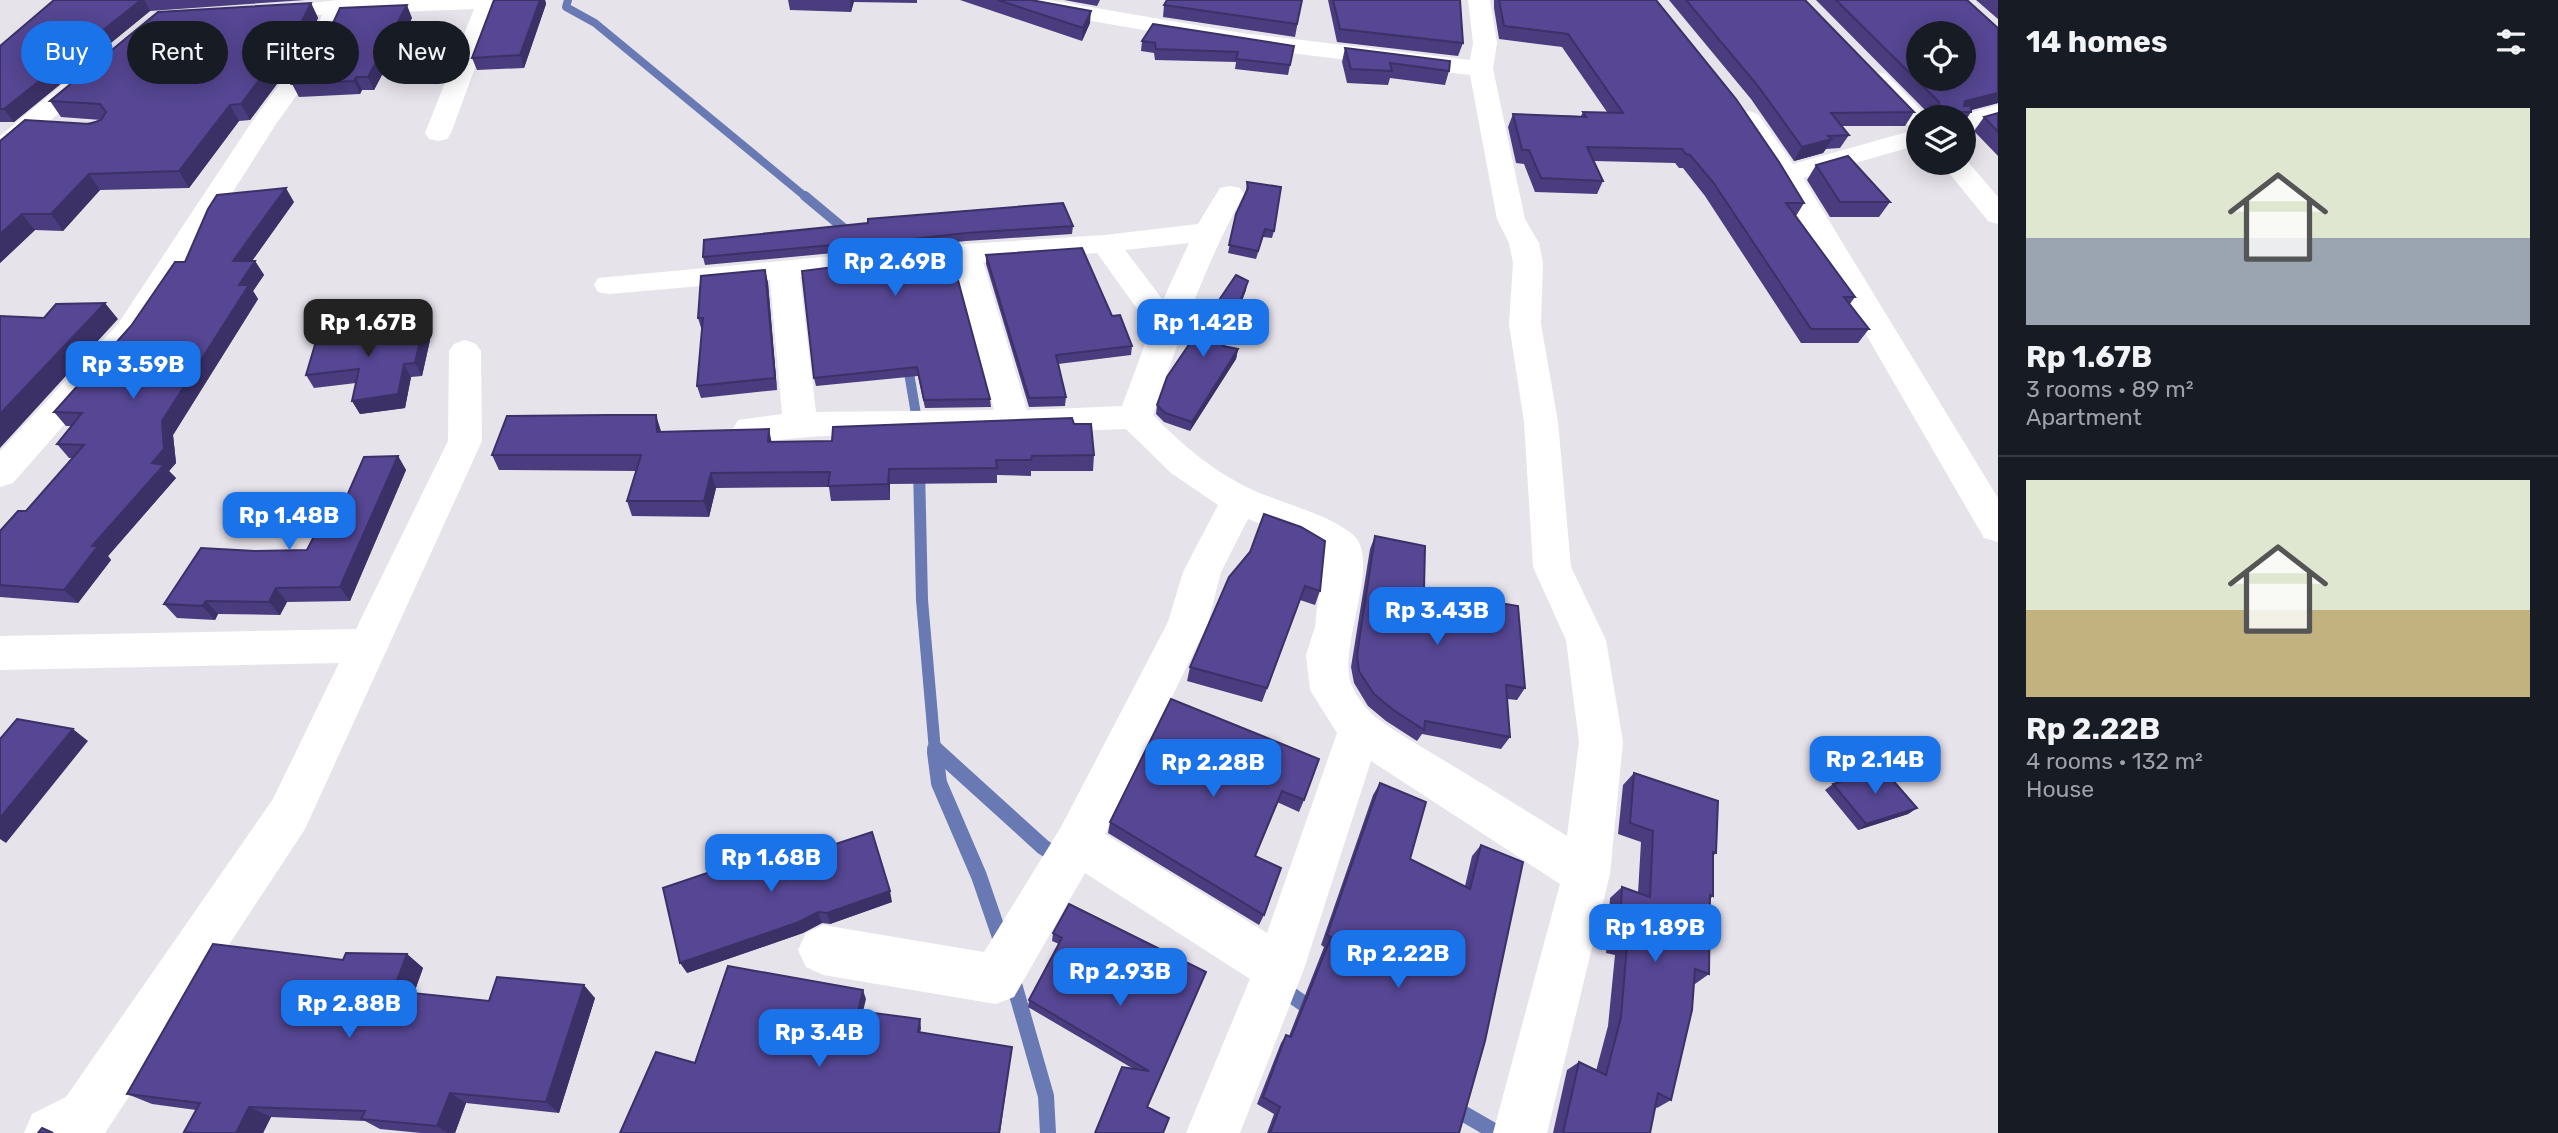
<!DOCTYPE html>
<html lang="en">
<head>
<meta charset="utf-8">
<style>
	:root { --surface:#171b24; --page:#20242c; --text:#f1f3f6; --muted:#9ea1a6; --line:#363941; --accent:#1a73e8 }
	body { margin:0; font-family:Rubik,sans-serif; background:var(--page); color:var(--text); height:100vh; display:flex; flex-direction:column; font-size:26px; white-space:nowrap }
	* { box-sizing:border-box; margin:0 }
	p { font-size:23px; color:var(--muted) }
	.icon { flex:none; width:38px; height:38px; fill:none; stroke:currentColor; stroke-width:2; stroke-linecap:round; stroke-linejoin:round }
	.map { position:relative; flex:1; overflow:hidden }
	.drawer { display:flex; flex-direction:column; background:var(--surface); width:560px }
	.drawer>* { flex:none }
	.top-card { position:absolute; left:21px; top:21px; width:665px; height:63px; display:flex; gap:14px }
	.controls { position:absolute; left:1906px; top:21px; display:grid; gap:14px }
	.controls a { display:grid; place-items:center; width:70px; height:70px; border-radius:50%; background:var(--surface); box-shadow:0 4px 18px #0003; font-size:35px }
	.price { position:absolute; translate:-50% -60px; padding:0 16px; border-radius:14px; background:var(--accent); color:#fff; font-size:23px; line-height:46px; filter:drop-shadow(0 2px 4px #0008) }
	.price::after { content:''; position:absolute; left:50%; top:42px; width:21px; height:16px; margin-left:-10px; background:inherit; clip-path:polygon(0 0,100% 0,50% 100%) }
	.price.selected { background:#222; color:#fff }
	ul { padding:0; list-style:none }
	li { display:grid; align-content:center; gap:14px; height:371px; padding:0 28px }
	li+li { border-top:2px solid var(--line) }
	li span { display:grid; place-items:center; height:217px; border-radius:0px; color:#555 }
	li>.icon { margin-inline-start:auto }
	span .icon { width:126px; height:126px; fill:#fffc; stroke-width:1 }
	li b { font-size:30px }
	h2 { display:flex; justify-content:space-between; align-items:center; height:84px; padding:0 28px; font-size:30px }
	.tag { padding:0 24px; border-radius:32px; background:var(--surface); box-shadow:0 4px 18px #0003; font-size:24px; line-height:63px }
	.tag.selected { background:var(--accent); color:#fff }
	main { display:flex; flex:1; min-height:0 }
	.map>svg:first-child { display:block }
</style>
</head>
<body>
<main>
<div class="map">
<svg width="1998" height="1133" viewBox="0 0 1998 1133">
	<rect width="100%" height="100%" fill="#e7e3eb"/>
	<g fill="none" stroke-linecap="round" stroke-linejoin="round">
		<path stroke="#6879b3" stroke-width="8" d="M568 0 566 7 595 23 807 198"/>
		<path stroke="#6879b3" stroke-width="10" d="M805 196 853 236
			M907 361 918 426"/>
		<path stroke="#6879b3" stroke-width="12" d="M919 468 922 600 935 751"/>
		<path stroke="#6879b3" stroke-width="16" d="M935 749 1043 847 1059 857
			M935 752 939 783 979 876 1002 943
			M1012 977 1046 1096 1048 1133
			M1280 987 1314 1011
			M1452 1107 1497 1133"/>
		<path fill="#fff" fill-rule="evenodd" d="M337 0H527L524 5 497 8 451 133 447 139 438 141 429 139 425 133 474 9 345 14 331 47 276 124 140 338 13 483 0 487V451L118 324 251 123 308 46 322 15 303 14 300 9 303 4Z
			M999 0H1049L1242 33 1470 60 1473 43 1468 0H1490L1497 43 1493 69 1525 219 1539 243 1543 263 1541 324 1558 422 1571 567 1606 640 1623 742 1610 874 1547 1133H1493L1560 884 1371 761 1304 969 1240 1133H1186L1250 979 1085 873 1014 997 996 1004 823 975 806 967 798 950 806 933 823 925 984 952 1061 827 1168 622 1183 572 1218 505 1171 473 1126 429C1027 433 927 435 828 436 799 436 765 445 738 438L733 429 738 420 782 414 770 280 609 294 598 292 594 285 598 278 855 254 866 257 870 263 866 269 800 277 816 412 994 410 954 264 898 268 887 265 883 259 887 253 966 244 1105 235 1198 224 1220 188 1230 186 1240 188 1244 194C1205 264 1179 339 1153 415 1182 445 1215 473 1255 491 1281 503 1338 517 1356 538 1379 565 1338 649 1351 684 1355 694 1368 712 1377 718 1396 733 1419 745 1440 758 1483 784 1525 810 1567 836L1579 742 1566 640 1533 567 1524 422 1509 324 1513 263 1509 243 1497 219 1470 75 1242 47 1010 7 1002 5ZM1189 243 1163 300 1125 250ZM1097 253 1151 328 1122 406 1027 410 983 262ZM1248 519 1292 536 1323 554 1315 627 1306 655 1310 690 1337 733 1267 933 1105 834 1208 623 1221 572Z
			M92 65 101 67 104 72 101 77 9 156 0 158V136L83 67Z
			M1877 72 1886 74 1927 116 1928 117H1918V129L1909 126 1868 84 1865 79 1868 74Z
			M1998 105V121L1964 131V117H1956Z
			M1749 111 1758 114 1793 164 1918 129V145L1803 178 1998 498V542L1984 538 1773 174 1736 119 1740 114Z
			M1964 157 1998 197V224L1988 221 1941 163H1964Z
			M465 340 476 344 481 351 482 441 305 829 105 1133H24L32 1114 66 1097 273 799 339 663 0 670V636L356 629 448 441 449 351 454 344Z"/>
	</g>
	<path fill="#4a3c7e" d="M54 0H305L150 11 14 122H0V46Z
		M494 0H545L546 4 524 68 477 70 472 58Z
		M788 0H917V3L854 2 851 12 790 10Z
		M960 0H1031L1090 23 1082 41Z
		M1064 0H1100L1097 6Z
		M1302 0 1295 37 1163 17 1164 5Z
		M1328 0H1460L1463 43 1458 56 1337 42Z
		M1494 0H1656L1804 203 1796 216 1855 297 1850 304 1869 329 1858 343H1801L1705 196 1683 168H1679L1675 163 1594 161 1603 181 1597 194 1535 192 1524 164 1516 163 1508 127 1513 114 1581 116 1583 112H1607L1562 47 1499 39 1494 8Z
		M1669 0H1805L1914 112 1905 126H1842L1849 135 1840 148 1826 149 1823 153 1794 161 1751 99Z
		M1816 0H1967L1998 28V103L1971 110V112L1964 123V117H1922L1926 111Z
		M1976 0H1998V19Z
		M311 3 318 18 306 45 250 120 239 121 189 188 100 190 63 231 35 230 0 263V141L101 120 61 117 50 101Z
		M412 18 374 90H362L360 94 299 97 292 84Z
		M1142 41 1294 46 1288 75 1235 69 1236 62 1155 60 1154 53 1141 51Z
		M1345 48 1449 71 1445 85 1390 78 1388 85 1347 83 1342 62Z
		M1998 113V156L1974 131 1984 117Z
		M1816 165 1890 202 1879 217H1830L1807 180Z
		M1247 182 1274 231 1272 238 1263 237 1256 259 1228 253 1236 214 1246 191Z
		M294 202 252 261H255L264 275 253 291 258 299 173 435 176 463 169 471 176 478 108 556 111 560 78 603 0 597V531L26 511 72 458H69L57 444 71 426H66L54 412 131 326 185 262Z
		M868 223 1073 226 1072 234 966 241 887 250 883 255 990 399 991 407 925 408 918 376 816 386 814 378 865 263 869 259 867 254 855 251 705 265 703 257Z
		M986 255 1112 316 1132 346 1131 355 1058 364 1066 397 1065 406 1029 407 986 264Z
		M765 270 768 283 777 390 701 398 697 386 702 331 698 318Z
		M1246 290 1225 346 1238 349 1236 359 1190 431 1164 422 1156 414 1157 405Z
		M423 327 430 340 422 376 411 377 405 408 360 414 352 401 356 383 314 388 306 375Z
		M1074 424 1094 455 1093 471H1031V476L997 475V483L890 484V500L831 501 829 487 716 488 709 517 632 516 627 501 636 471 499 470 492 455 661 432 772 442 832 441Z
		M398 456 406 470 350 601 287 602 280 615 218 614 215 620 177 618 164 604 255 551 307 550 343 505Z
		M1375 536 1424 590 1525 688 1517 700 1507 699 1510 737 1501 749 1422 734 1417 741 1386 721 1368 706 1354 683 1351 667 1370 549Z
		M1250 552 1320 591 1315 605 1300 600 1262 702 1187 681 1190 667Z
		M1171 699 1304 800 1299 812 1277 802 1255 856 1264 915 1259 925 1108 833 1110 822Z
		M1634 773 1716 853 1713 856V896L1710 899 1709 974 1695 984 1694 983 1671 1100 1657 1108 1655 1107 1650 1133H1553L1567 1070 1579 1062 1596 1071 1608 1026 1615 955 1606 953 1610 898 1622 887 1638 893 1641 842 1618 834 1623 785Z
		M1380 783 1410 859 1465 886 1472 856 1481 845 1463 1118 1459 1133H1267L1274 1114 1257 1104 1281 1043 1286 1035 1289 1036 1324 947 1321 945 1373 795Z
		M1833 784 1917 808 1908 814 1858 830 1825 790Z
		M791 858 892 902 830 924 822 923 803 933 687 973Z
		M1053 933 1206 972 1147 1107 1095 1133 1132 1068 1028 1007 1029 1000 1059 944 1052 941Z
		M407 954 423 968 414 993 489 1001 595 998 559 1113 466 1103 455 1133H421L380 1129 365 1121 271 1117 263 1133H187L184 1132 196 1110 152 1104 127 1094 343 960Z"/>
	<path fill="#3c3167" d="M141 0H144L150 11 14 122 4 109Z
		M540 0H545L546 4 524 68 520 55Z
		M850 0H854L851 12Z
		M311 3 318 18 306 45 250 120 241 104Z
		M407 5 412 18 374 90 368 77Z
		M1091 11 1090 23 1082 41 1083 28Z
		M356 77 362 90 360 94 354 81Z
		M1998 93V103L1964 112 1965 101Z
		M230 105 239 121 189 188 179 171Z
		M1832 139 1823 153 1794 161 1802 147Z
		M89 174 100 190 63 231 51 214Z
		M286 188 294 202 242 275 233 261Z
		M22 214 35 230 0 263V234Z
		M886 242 887 250 881 258 880 249Z
		M255 261 264 275 253 291 258 299 173 435 176 463 169 471 176 478 108 556 111 560 78 603 64 590 92 546 152 463 162 421 239 285Z
		M765 270 768 283 777 390 775 378Z
		M1248 281 1246 290 1221 355 1223 346Z
		M105 303 118 319 0 448V414Z
		M423 327 430 340 422 376 415 363Z
		M1238 349 1236 359 1190 431 1192 422Z
		M404 364 411 377 405 408 360 414 352 401Z
		M656 415 661 431 662 447 657 432Z
		M769 429 772 444 768 442Z
		M398 456 406 470 350 601 340 587Z
		M889 469 890 484V500L888 484Z
		M711 473 716 488 709 517 704 501Z
		M276 588 287 602 280 615 269 602Z
		M206 601 218 614 215 620 202 606Z
		M73 729 88 741 6 843 0 839V818Z
		M1917 808 1908 814 1858 830 1866 824Z
		M890 891 892 902 830 924 827 913Z
		M818 912 822 923 803 933 687 973 680 963Z
		M407 954 423 968 410 1004 393 991Z
		M584 985 595 998 559 1113 546 1102Z
		M863 990 866 999 861 1020 858 1011Z
		M920 1019 921 1028 919 1040 918 1032Z
		M1012 1047 1000 1133H999Z
		M450 1093 466 1103 455 1133H448L437 1126Z
		M249 1107 271 1117 263 1133H236Z"/>
	<path fill="#564693" stroke="#3c3167" stroke-width="2" fill-rule="evenodd" d="M54 0H141L4 109H0V46Z
		M494 0H540L520 55 472 58Z
		M998 0H1031L1091 11 1083 28Z
		M1167 0H1302L1297 24 1164 5Z
		M1333 0H1460L1463 43 1340 29Z
		M1499 0H1656L1736 99 1779 162 1804 203H1786L1855 297H1844L1869 329H1811L1713 182 1690 155 1686 154 1682 149 1587 147 1603 181 1541 178 1529 150H1522L1513 114 1586 117 1583 112 1623 113 1568 34 1504 26Z
		M1686 0H1805L1914 112 1831 113 1849 135 1828 136 1832 139 1802 147 1758 86Z
		M1836 0H1967L1998 28V93L1965 101 1964 106H1971V112H1930V106L1939 105V102ZM1918 33H1964V79H1918Z
		M311 3 298 29 241 104 230 105 179 171 89 174 51 214H22L0 234V141L25 120 90 124 101 120 106 112 100 104 50 101 158 12Z
		M407 5 368 77H356L354 81 292 84 327 36 340 8Z
		M1153 24 1294 46 1290 65 1236 59 1238 52 1156 49 1155 43 1142 41Z
		M1345 48 1450 61 1449 71 1390 63 1392 71 1351 69Z
		M1998 113V132L1984 117Z
		M1848 156 1890 202H1840L1816 165Z
		M1247 182 1281 187 1274 231 1265 229 1258 251 1229 245 1236 214 1248 188Z
		M286 188 233 261H255L239 285H249L162 421 164 449 152 463 164 465 92 546H98L64 590 0 585V531L18 511H26L84 445 57 444 82 413 54 412 131 326 175 262H185L208 209 217 195Z
		M1063 203 1073 226 966 233 886 242 880 249 884 258 897 262 952 258 990 399 924 400 917 367 814 378 802 271 865 263 871 256 866 246 854 243 703 257 704 240 712 239 868 223V219Z
		M1082 248 1112 316 1120 315 1132 346 1056 355 1066 397 1029 398 986 255Z
		M765 270 775 378 697 386 703 318H698L701 276Z
		M1236 275 1248 281 1223 346 1238 349 1192 422 1165 413 1157 405 1167 377Z
		M105 303 0 414V316L44 318 56 304Z
		M423 327 415 363 404 364 398 394 352 401 359 369 306 375 317 338Z
		M607 415H656L657 432 769 429 768 442 832 441 833 427 1072 418 1074 424H1091L1094 455 1032 456 1031 460H996L997 468 889 469 888 484 828 486 830 472 711 473 704 501H627L641 455H492L507 416Z
		M398 456 340 587 276 588 269 602 206 601 202 606 164 604 201 548 255 551 307 550 330 505H343L364 457Z
		M1264 514 1301 527 1325 541 1320 591 1305 586 1267 688 1190 667 1229 577 1250 552Z
		M1375 536 1425 546 1424 590 1518 606 1525 688 1506 685 1510 737 1425 721 1424 730 1392 709 1374 694 1359 671 1357 655Z
		M1171 699 1319 759 1304 800 1282 791 1255 856 1281 868 1264 915 1110 822Z
		M17 719 73 729 0 818V739Z
		M1883 769 1917 808 1866 824 1833 784Z
		M1634 773 1718 801 1716 853 1713 852V896L1710 895 1709 974 1695 969 1692 1010 1671 1100 1658 1093 1650 1133H1563L1579 1062 1606 1075 1621 1017 1627 945 1619 943 1622 887 1650 897 1653 831 1630 823Z
		M1380 783 1426 802 1410 859 1470 889 1481 845 1523 862 1485 1041 1459 1133H1270L1280 1107 1263 1097 1286 1035 1291 1037 1331 937 1327 935Z
		M872 832 890 891 827 913 818 912 799 922 680 963 663 888 787 846 790 859Z
		M1069 904 1206 972 1147 1107 1169 1118 1163 1133H1095L1122 1067 1149 1071 1029 1000 1062 938 1053 933Z
		M213 944 343 960 346 953 407 954 393 991 489 1001 497 977 584 985 546 1102 450 1093 437 1126 361 1119 365 1111 249 1107 236 1133H194L184 1132 200 1103 127 1094Z
		M728 966 863 990 858 1011 920 1019 918 1032 1012 1047 999 1133H620L656 1052 695 1063Z
		M42 1128 53 1133H38Z"/>
</svg>
<div class="controls">
<a><svg class="icon" aria-label="locate" viewBox="0 0 24 24"><circle cx="12" cy="12" r="6"/><path d="M12 2v4M12 18v4M2 12h4M18 12h4"/></svg></a>
<a><svg class="icon" aria-label="layers" viewBox="0 0 24 24"><path d="M12 4l9 5-9 5-9-5zM3 14l9 5 9-5"/></svg></a>
</div>
<b class="price" style="left:895px;top:298px">Rp 2.69B</b>
<b class="price selected" style="left:368px;top:359px">Rp 1.67B</b>
<b class="price" style="left:1203px;top:359px">Rp 1.42B</b>
<b class="price" style="left:133px;top:401px">Rp 3.59B</b>
<b class="price" style="left:289px;top:552px">Rp 1.48B</b>
<b class="price" style="left:1437px;top:647px">Rp 3.43B</b>
<b class="price" style="left:1875px;top:796px">Rp 2.14B</b>
<b class="price" style="left:1213px;top:799px">Rp 2.28B</b>
<b class="price" style="left:771px;top:894px">Rp 1.68B</b>
<b class="price" style="left:1655px;top:964px">Rp 1.89B</b>
<b class="price" style="left:1398px;top:990px">Rp 2.22B</b>
<b class="price" style="left:1120px;top:1008px">Rp 2.93B</b>
<b class="price" style="left:349px;top:1040px">Rp 2.88B</b>
<b class="price" style="left:819px;top:1069px">Rp 3.4B</b>
<div class="top-card">
<a class="tag selected">Buy</a>
<a class="tag">Rent</a>
<a class="tag">Filters</a>
<a class="tag">New</a>
</div>
</div>
<section class="drawer">
<h2>14 homes<svg class="icon" aria-label="filters" viewBox="0 0 24 24"><path d="M4 7h16M4 17h16"/><circle cx="9" cy="7" r="2"/><circle cx="15" cy="17" r="2"/></svg></h2>
<ul>
<li><span style="background:linear-gradient(#dfe7d0 60%,#9aa5b1 0)"><svg class="icon" aria-label="home" viewBox="0 0 24 24"><path d="M3 11l9-7 9 7M6 9v11h12V9"/></svg></span><div><b>Rp 1.67B</b><p>3 rooms · 89 m²</p><p>Apartment</p></div></li>
<li><span style="background:linear-gradient(#dfe7d0 60%,#c2b280 0)"><svg class="icon" aria-label="home" viewBox="0 0 24 24"><path d="M3 11l9-7 9 7M6 9v11h12V9"/></svg></span><div><b>Rp 2.22B</b><p>4 rooms · 132 m²</p><p>House</p></div></li>
</ul>
</section>
</main>
</body>
</html>
